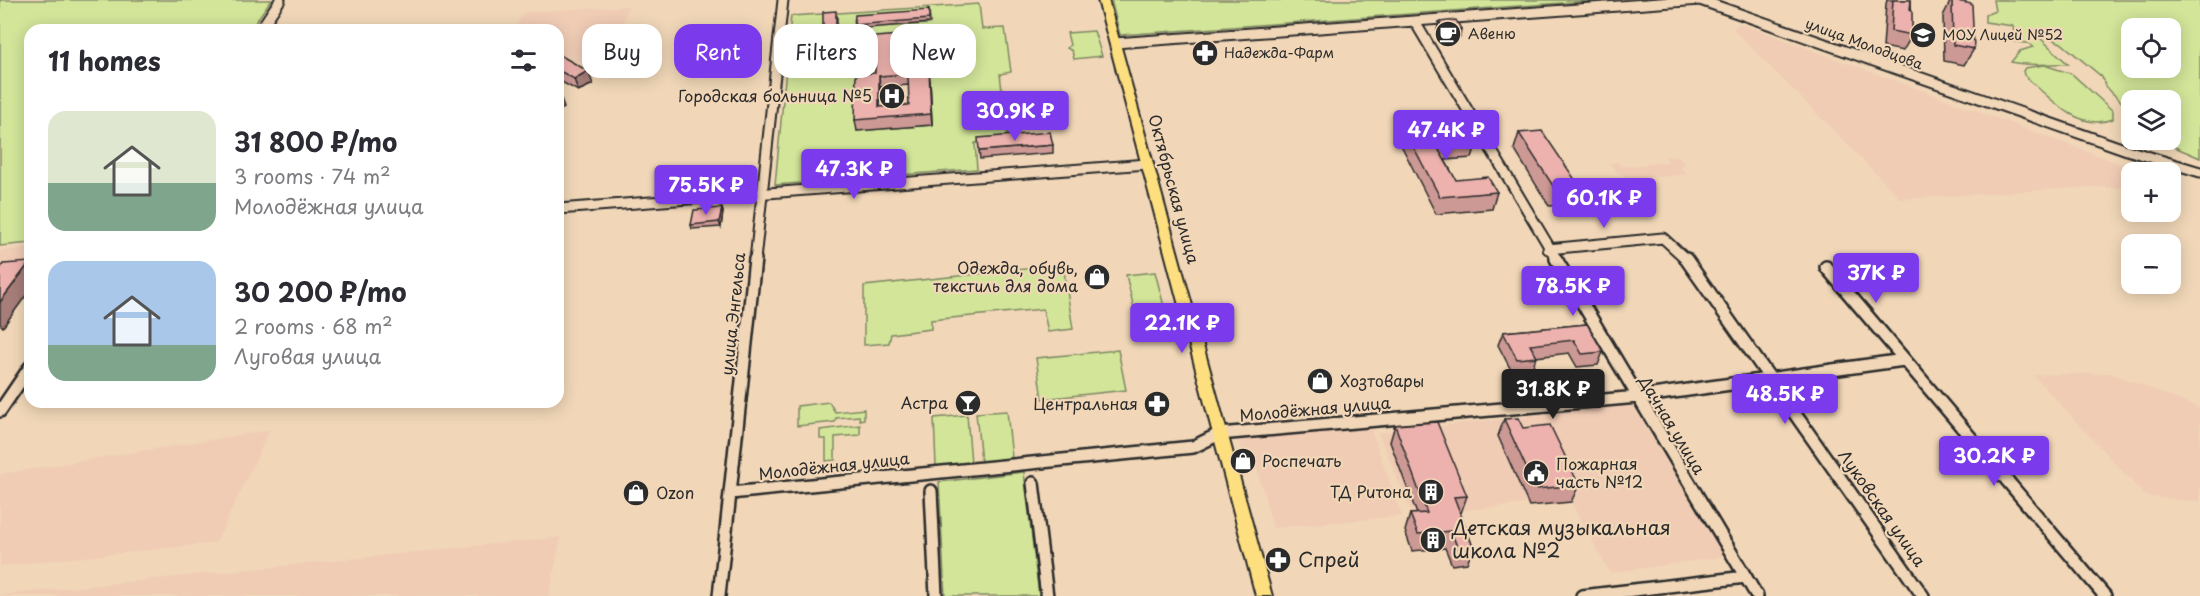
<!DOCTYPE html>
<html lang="en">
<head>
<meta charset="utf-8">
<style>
	:root { --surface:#fff; --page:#f7f7f7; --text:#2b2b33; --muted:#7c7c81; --accent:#7c3aed }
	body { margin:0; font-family:"Playpen Sans",sans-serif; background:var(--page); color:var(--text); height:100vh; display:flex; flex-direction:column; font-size:22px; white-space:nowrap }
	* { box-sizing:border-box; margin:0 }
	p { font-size:20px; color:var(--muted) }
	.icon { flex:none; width:33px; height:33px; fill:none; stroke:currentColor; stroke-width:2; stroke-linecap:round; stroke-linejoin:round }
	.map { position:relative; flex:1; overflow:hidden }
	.side { position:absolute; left:24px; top:24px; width:540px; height:384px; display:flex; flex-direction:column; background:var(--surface); border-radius:18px; box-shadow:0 3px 15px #0003 }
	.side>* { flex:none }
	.guide { position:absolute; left:582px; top:24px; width:570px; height:54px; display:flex; gap:12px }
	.fabs { position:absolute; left:2121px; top:18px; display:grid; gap:12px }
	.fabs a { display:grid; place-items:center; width:60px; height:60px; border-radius:12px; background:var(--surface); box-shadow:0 3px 15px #0003; font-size:30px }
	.price { position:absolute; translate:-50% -51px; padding:0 14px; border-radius:6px; background:var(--accent); color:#fff; font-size:20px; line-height:39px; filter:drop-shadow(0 2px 3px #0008) }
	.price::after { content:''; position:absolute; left:50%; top:36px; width:18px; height:14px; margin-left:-9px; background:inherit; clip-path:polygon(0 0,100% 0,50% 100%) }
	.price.selected { background:#222; color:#fff }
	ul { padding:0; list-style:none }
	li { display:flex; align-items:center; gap:18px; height:150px; padding:0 24px }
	li span { display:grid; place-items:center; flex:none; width:168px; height:120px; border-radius:18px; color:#555 }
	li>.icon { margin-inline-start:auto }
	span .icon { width:72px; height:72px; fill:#fffc; stroke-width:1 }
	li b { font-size:26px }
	h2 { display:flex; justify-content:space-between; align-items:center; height:72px; padding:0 24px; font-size:26px }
	.pill { padding:0 21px; border-radius:18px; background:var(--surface); box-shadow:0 3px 15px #0003; font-size:21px; line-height:54px }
	.pill.selected { background:var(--accent); color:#fff }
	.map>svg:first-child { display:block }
</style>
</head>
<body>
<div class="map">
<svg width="2200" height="596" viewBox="0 0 2200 596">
	<rect width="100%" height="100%" fill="#f1d7b8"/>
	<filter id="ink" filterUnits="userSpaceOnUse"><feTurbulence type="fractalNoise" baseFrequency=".0167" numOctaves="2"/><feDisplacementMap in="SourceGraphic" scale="12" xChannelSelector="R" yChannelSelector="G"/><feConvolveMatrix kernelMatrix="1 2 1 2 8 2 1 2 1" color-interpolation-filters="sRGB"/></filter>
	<g filter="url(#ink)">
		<path fill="#f0ccb5" d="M628 6 613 59 609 60 577 62 558 52V30L516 29 523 12Z
			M1739 23 2132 168 2131 185 2116 188 2094 187 1901 199 1733 29Z
			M1678 156 1686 165 1680 166 1687 174 1628 180 1622 173H1617L1610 163 1618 162 1621 167 1668 162 1665 157Z
			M30 248V266L0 269V251Z
			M2111 373 2200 408V502L2145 496 2033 375Z
			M1632 404 1727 556 1610 573 1569 499 1413 516 1378 433Z
			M1369 424 1402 516 1273 528 1253 455H1243L1238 436Z
			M270 430 216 543 0 566V474Z
			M561 537 549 596H0V595Z"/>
		<path fill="#d2e599" stroke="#7e8862" stroke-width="1.5" fill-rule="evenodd" d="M0 0H271L250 30H30V243L0 246Z
			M1111 0H1603L1120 35Z
			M1993 0H2200V158L2170 145 2164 140H2170V100H2132L2131 111 2105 86 2102 77 2061 43 2048 37H2039L2068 64C2049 63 2029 67 2011 62L2020 51 2033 47 2028 43 2015 42 2013 26 1985 22V15L1995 11ZM2132 28H2170V68H2132Z
			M979 4 982 29 1005 28 1011 72 1000 74 1008 140 975 143 977 169 775 185 791 16ZM929 14V24L855 28ZM930 81 932 125 857 131 877 83Z
			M1094 31 1102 56 1074 59 1072 51 1067 48 1070 45 1067 33Z
			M2044 65 2072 74 2113 111V119C2078 133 2047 95 2024 75L2023 71 2025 68Z
			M1063 265 1073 329 1048 332 1043 309 931 320V329L891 334 889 343 864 345V286Z
			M1155 272 1166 314 1136 317 1126 275Z
			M1118 350 1126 390 1042 399 1036 358Z
			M829 402 835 412 864 409V419L860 420 859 416 836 418 835 422 797 426V406Z
			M1007 411 1012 458 981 462 976 413Z
			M967 415 971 463 936 466 934 418Z
			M860 425V435L835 437V460L826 461V439H820V430Z
			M1024 472 1039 596H945L939 482Z"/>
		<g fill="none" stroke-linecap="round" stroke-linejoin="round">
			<defs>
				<path id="minor-far1" d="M1415 22 1557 260
					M260 30 280 0
					M1115 43 1700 0 2127 150 2200 172
					M558 209 1147 164
					M1548 249 1663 238 1687 260
					M755 260 783 0"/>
				<path id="minor" d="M1556 259 1757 596
					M1686 259 1923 596
					M1826 267 2105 596
					M0 411 30 367
					M1033 483 1047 596
					M931 491 936 596
					M730 493 1193 447 1219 434 1638 397 1904 360
					M719 596 755 259
					M1582 596 1746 577"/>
				<path id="major" d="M1098 0H1108L1272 596H1256Z"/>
			</defs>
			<use href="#minor-far1" stroke="#2b2b2b" stroke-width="13"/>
			<use href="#minor" stroke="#2b2b2b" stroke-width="16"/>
			<use href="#major" stroke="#2b2b2b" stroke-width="4"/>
			<use href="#minor-far1" stroke="#f1d7b8" stroke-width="9"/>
			<use href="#minor" stroke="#f1d7b8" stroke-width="11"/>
			<use href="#major" fill="#fddf80" fill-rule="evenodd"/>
		</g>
		<path fill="#cc9995" stroke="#2b2b2b" stroke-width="1.5" fill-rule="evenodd" d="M1887 0H1911L1912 35 1903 51 1883 47 1886 4Z
			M1951 0 1974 49 1964 65 1944 61 1943 16Z
			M929 10 930 23 855 29 854 25Z
			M837 16V30L824 31 823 27Z
			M1439 22 1461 29 1460 37 1443 39 1437 30Z
			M913 45V71L930 80 932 125 857 131 855 120 875 73V59L852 60 851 49ZM909 85V105L880 107V87Z
			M558 54 593 84 578 91 558 80Z
			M1405 131 1477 141 1472 158 1445 160 1456 180 1497 192 1492 209 1436 214 1402 147Z
			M1519 133 1580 187 1574 204 1549 206 1514 149Z
			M1053 145V153L980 159 979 151Z
			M723 212 721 227 692 229 691 225Z
			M1587 324 1603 352 1598 365 1577 367 1569 353 1536 357 1532 370 1512 372 1498 345 1503 332Z
			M1504 419 1523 428 1579 485 1571 502 1529 506 1498 436Z
			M1395 425 1467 496 1461 513H1460L1473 547 1467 563 1452 565 1445 548 1412 551 1405 531 1410 514H1417L1390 442Z"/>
		<path fill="#a67d79" stroke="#2b2b2b" stroke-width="1.5" d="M912 34 913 45 914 81 912 71Z
			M929 69 930 80 932 125 931 114Z
			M588 71 593 84 578 91 574 79Z
			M879 76 880 87V118L879 107Z
			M560 95 564 108 558 111V96Z
			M722 208 723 212 721 227 719 222Z
			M30 262V290L3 327 0 324V302Z"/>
		<path fill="#edb2ad" stroke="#2b2b2b" stroke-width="1.5" fill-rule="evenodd" d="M1893 0H1911L1910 10 1912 11V35L1891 31Z
			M1952 0 1972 4 1974 49 1953 45Z
			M929 10V19L854 25 855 15Z
			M836 11V26L823 27V12Z
			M1456 20 1461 29 1445 31 1439 22Z
			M912 34V71L929 69 931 114 855 120 856 74 875 73V48L851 49V39ZM908 74 909 105 879 107V76Z
			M558 54 588 71 574 79 558 70Z
			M1467 126 1477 141 1436 145 1456 180 1488 177 1497 192 1440 197 1405 131Z
			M1542 131 1580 187 1555 189 1519 133Z
			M1050 132 1053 145 979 151 978 138Z
			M722 208 719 222 691 225 694 210Z
			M30 262 0 302V269L3 264Z
			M1587 324 1603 352 1582 354 1574 340 1530 345 1537 357 1517 359 1503 332Z
			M1518 418 1523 428 1550 425 1579 485 1536 489 1504 419Z
			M1437 422 1467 496 1454 497 1473 547 1458 549 1451 531 1418 534 1410 514 1427 513 1395 425Z"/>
	</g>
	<defs>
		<symbol id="cafe-disc" viewBox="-11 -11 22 22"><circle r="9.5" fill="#2b2b2b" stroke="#f1d7b8"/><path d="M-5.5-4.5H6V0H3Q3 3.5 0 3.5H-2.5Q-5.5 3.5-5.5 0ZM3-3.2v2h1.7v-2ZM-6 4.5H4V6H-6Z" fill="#fff"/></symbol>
		<symbol id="school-disc" viewBox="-11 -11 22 22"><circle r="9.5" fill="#2b2b2b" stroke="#f1d7b8"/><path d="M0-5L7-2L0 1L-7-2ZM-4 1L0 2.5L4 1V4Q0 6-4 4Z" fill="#fff"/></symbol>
		<symbol id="pharmacy-disc" viewBox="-11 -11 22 22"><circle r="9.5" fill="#2b2b2b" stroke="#f1d7b8"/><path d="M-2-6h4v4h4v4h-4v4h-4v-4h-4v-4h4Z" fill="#fff"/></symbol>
		<symbol id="hospital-disc" viewBox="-11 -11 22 22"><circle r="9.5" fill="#2b2b2b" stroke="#f1d7b8"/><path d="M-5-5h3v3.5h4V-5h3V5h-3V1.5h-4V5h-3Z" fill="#fff"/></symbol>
		<symbol id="shop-disc" viewBox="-11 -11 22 22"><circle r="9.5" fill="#2b2b2b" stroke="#f1d7b8"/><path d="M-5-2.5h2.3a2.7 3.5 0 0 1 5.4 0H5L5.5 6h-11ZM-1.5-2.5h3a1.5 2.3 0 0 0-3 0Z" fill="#fff"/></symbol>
		<symbol id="bar-disc" viewBox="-11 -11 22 22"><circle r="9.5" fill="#2b2b2b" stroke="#f1d7b8"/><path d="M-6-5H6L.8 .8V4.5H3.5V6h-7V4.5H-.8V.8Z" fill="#fff"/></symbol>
		<symbol id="civic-disc" viewBox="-11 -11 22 22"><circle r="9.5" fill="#2b2b2b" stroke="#f1d7b8"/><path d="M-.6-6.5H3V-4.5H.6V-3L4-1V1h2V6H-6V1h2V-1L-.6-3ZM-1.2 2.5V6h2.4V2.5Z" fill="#fff"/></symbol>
		<symbol id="building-disc" viewBox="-11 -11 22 22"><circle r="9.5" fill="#2b2b2b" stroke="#f1d7b8"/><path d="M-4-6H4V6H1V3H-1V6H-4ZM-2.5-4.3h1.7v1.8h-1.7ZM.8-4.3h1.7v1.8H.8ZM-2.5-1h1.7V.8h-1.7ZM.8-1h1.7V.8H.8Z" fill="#fff"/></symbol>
	</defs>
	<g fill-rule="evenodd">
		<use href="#cafe-disc" x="1433" y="19" width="30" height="30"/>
		<use href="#school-disc" x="1908" y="20" width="30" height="30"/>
		<use href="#pharmacy-disc" x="1190" y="38" width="30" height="30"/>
		<use href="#hospital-disc" x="877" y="81" width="30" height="30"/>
		<use href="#shop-disc" x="1082" y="262" width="30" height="30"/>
		<use href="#shop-disc" x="1305" y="366" width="30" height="30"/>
		<use href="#bar-disc" x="953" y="388" width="30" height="30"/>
		<use href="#pharmacy-disc" x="1142" y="389" width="30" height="30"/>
		<use href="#shop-disc" x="1228" y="446" width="30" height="30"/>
		<use href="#civic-disc" x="1521" y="458" width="30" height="30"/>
		<use href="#building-disc" x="1416" y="477" width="30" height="30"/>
		<use href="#shop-disc" x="621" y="478" width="30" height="30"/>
		<use href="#building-disc" x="1418" y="525" width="30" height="30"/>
		<use href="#pharmacy-disc" x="1263" y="545" width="30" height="30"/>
	</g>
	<g text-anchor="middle" stroke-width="4.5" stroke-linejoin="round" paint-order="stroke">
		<g font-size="14" fill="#2b2b2b" stroke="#f1d7b8" text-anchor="start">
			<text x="1468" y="39">Авеню</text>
			<text x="1942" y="40">МОУ Лицей №52</text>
			<text x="1224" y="58">Надежда-Фарм</text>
		</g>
		<g font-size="14" fill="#2b2b2b" stroke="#f1d7b8">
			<text transform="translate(1864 44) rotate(20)" y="5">улица Молодцова</text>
		</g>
		<g font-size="16" fill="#2b2b2b" stroke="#f1d7b8" text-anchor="end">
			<text x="872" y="102">Городская больница №5</text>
			<text x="1078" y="274">Одежда, обувь,<tspan x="1078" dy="18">текстиль для дома</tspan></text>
			<text x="1340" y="387" text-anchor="start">Хозтовары</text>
			<text x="948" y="409">Астра</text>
			<text x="1138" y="410">Центральная</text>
			<text x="1262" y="467" text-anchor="start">Роспечать</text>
			<text x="1556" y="470" text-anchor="start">Пожарная<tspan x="1556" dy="18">часть №12</tspan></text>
			<text x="1412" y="498">ТД Ритона</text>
			<text x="656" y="499" text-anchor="start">Ozon</text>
		</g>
		<g font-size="16" fill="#2b2b2b" stroke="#f1d7b8">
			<text transform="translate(1174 189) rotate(75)" y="6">Октябрьская улица</text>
			<text transform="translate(733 314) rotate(-84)" y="6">улица Энгельса</text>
			<text transform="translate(1315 409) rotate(-5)" y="6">Молодёжная улица</text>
			<text transform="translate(1672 425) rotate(59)" y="6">Дачная улица</text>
			<text transform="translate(834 466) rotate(-6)" y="6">Молодёжная улица</text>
			<text transform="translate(1882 508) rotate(55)" y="6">Луковская улица</text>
		</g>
		<g font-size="20" fill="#2b2b2b" stroke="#f1d7b8" text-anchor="start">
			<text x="1452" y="535">Детская музыкальная<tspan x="1452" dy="23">школа №2</tspan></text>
			<text x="1298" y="567">Спрей</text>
		</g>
	</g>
</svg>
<div class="fabs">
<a><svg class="icon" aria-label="locate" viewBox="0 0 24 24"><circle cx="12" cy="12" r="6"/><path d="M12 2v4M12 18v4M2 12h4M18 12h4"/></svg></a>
<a><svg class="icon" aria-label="layers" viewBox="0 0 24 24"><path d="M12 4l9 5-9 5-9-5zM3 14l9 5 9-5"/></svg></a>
<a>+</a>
<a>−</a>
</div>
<b class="price" style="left:1015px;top:142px">30.9K ₽</b>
<b class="price" style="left:1446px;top:161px">47.4K ₽</b>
<b class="price" style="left:854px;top:200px">47.3K ₽</b>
<b class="price" style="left:706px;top:216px">75.5K ₽</b>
<b class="price" style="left:1604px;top:229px">60.1K ₽</b>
<b class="price" style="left:1876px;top:304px">37K ₽</b>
<b class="price" style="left:1573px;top:317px">78.5K ₽</b>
<b class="price" style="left:1182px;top:354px">22.1K ₽</b>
<b class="price selected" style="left:1553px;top:420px">31.8K ₽</b>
<b class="price" style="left:1785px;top:425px">48.5K ₽</b>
<b class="price" style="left:1994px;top:487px">30.2K ₽</b>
<div class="guide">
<a class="pill">Buy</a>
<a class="pill selected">Rent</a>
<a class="pill">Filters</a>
<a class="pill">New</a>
</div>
<section class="side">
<h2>11 homes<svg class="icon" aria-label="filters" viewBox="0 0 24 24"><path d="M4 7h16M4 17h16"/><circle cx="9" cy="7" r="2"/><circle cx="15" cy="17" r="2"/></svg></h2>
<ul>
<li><span style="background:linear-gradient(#dfe7d0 60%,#7fa58c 0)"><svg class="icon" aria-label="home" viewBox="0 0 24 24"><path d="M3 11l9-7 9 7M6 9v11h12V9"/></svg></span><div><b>31 800 ₽/mo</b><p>3 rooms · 74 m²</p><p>Молодёжная улица</p></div></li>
<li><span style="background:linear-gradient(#a9c7e8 70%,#7fa58c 0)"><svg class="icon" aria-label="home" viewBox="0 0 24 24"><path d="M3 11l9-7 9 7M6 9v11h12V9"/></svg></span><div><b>30 200 ₽/mo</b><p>2 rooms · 68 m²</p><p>Луговая улица</p></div></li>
</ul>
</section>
</div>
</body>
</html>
